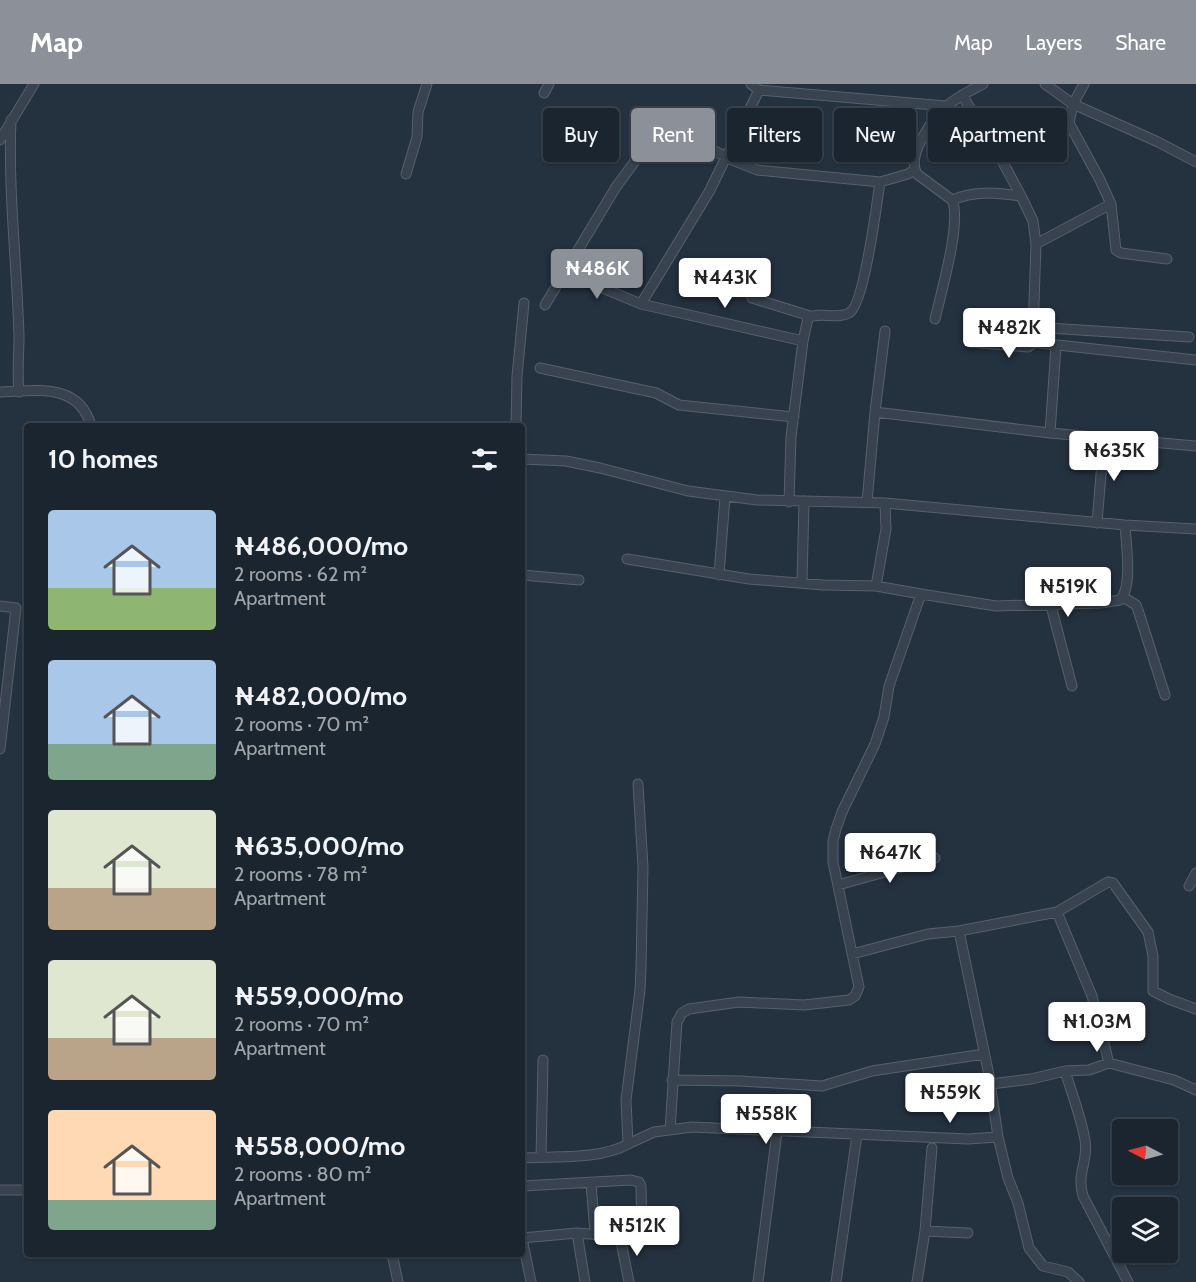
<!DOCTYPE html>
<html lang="en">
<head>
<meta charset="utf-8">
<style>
	:root { --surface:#1b252f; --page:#28313b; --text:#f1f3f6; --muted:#a0a5aa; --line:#39424b; --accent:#8c9099 }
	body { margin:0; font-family:Cabin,sans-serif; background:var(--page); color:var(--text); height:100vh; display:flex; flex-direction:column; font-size:22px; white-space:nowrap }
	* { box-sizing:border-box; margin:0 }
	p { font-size:20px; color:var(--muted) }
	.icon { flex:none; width:33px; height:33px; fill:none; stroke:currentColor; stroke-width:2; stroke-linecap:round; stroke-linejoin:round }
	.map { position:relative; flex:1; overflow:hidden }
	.sheet { position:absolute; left:24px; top:339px; width:501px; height:834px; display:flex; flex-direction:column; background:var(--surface); border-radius:6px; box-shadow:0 2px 4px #0004,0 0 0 2px var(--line) }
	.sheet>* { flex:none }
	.banner { position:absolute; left:543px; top:24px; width:562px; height:54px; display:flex; gap:12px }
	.needle { width:39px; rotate:276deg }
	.buttons { position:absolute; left:1112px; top:1035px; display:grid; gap:12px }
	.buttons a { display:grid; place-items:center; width:66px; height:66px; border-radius:6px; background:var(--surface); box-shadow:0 2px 4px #0004,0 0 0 2px var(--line); font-size:30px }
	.price { position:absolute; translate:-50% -51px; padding:0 14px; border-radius:6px; background:#fff; color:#222; font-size:20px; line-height:39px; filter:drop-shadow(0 2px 3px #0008) }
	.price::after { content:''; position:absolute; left:50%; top:36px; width:18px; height:14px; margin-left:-9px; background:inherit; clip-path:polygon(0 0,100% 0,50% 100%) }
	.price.active { background:var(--accent); color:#fff }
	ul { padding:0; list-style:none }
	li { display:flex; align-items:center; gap:18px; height:150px; padding:0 24px }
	li span { display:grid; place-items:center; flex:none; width:168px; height:120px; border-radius:6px; color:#555 }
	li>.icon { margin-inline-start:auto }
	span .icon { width:72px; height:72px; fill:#fffc; stroke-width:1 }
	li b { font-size:26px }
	h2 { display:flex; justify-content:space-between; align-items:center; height:72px; padding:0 24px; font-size:26px }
	.tag { padding:0 21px; border-radius:6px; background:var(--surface); box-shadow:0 2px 4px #0004,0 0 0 2px var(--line); font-size:21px; line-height:54px }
	.tag.active { background:var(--accent); color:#fff }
	header { display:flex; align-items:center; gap:36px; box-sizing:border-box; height:84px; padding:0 30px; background:var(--accent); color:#fff }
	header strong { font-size:28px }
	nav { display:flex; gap:33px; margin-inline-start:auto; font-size:21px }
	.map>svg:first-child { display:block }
</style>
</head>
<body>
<header>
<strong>Map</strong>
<nav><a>Map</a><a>Layers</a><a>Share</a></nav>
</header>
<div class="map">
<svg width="1196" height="1198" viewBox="0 0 1196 1198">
	<rect width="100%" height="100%" fill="#24313f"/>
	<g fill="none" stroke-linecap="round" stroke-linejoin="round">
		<defs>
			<path id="minor" d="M1045 0 1073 20 1084 0
				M759 6 946 22
				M544 9 549 0
				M962 11 993 60 1021 112
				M11 36C8 108 17 180 19 252 19 271 17 289 19 308
				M0 56 34 0
				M406 90 417 53 418 28 427 0
				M952 116C975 106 997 109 1021 112L1033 137 1036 160 1033 248V253L1039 259 1196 276
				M1036 160 1111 120
				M1167 175 1121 169 1116 166 1111 120 1100 96 1069 39 1073 20 1158 58 1196 78
				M566 185 605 205 641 220 803 257
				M761 187 752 214 810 232
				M641 220 709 108 759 6 751 0
				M545 221 616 103 633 80 651 48 662 36 727 74 757 86 880 98 908 90 914 86
				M935 235C941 209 962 137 952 116L917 90C906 72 932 35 946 23 956 13 970 7 983 0
				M1033 243 1189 253
				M970 258 1028 263 1036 257
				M1056 262 1050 349 1196 362
				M540 284 656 309 679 321 794 333
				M0 308C36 307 79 298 91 342
				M875 328 885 247
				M516 342 517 292 524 219
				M522 375 566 377 600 384 688 407 757 416 885 419 1125 441 1196 445
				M789 418 791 353 803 257 808 234C819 227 836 236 849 229 864 222 877 118 880 98
				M867 418 875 328 1050 349
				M1097 439 1104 354
				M627 475 749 495 823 501 876 502 921 510 889 602 884 633 875 660 842 728 836 745 833 757V778L859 903 855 912 849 916 804 921 739 918 689 925 682 929 677 938 670 1046
				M522 491 579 496
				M719 491 725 413
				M802 499 804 417
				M876 502 886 445 885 419
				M921 510 996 522 1101 519 1120 516C1133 503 1126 460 1125 441
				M1123 513 1136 521 1138 526 1165 611
				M0 522 16 524 0 665
				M1051 522 1072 602
				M838 801 935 774
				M1189 802 1196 789
				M1057 828 1092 912 1109 979
				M959 847 1057 828 1108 798 1113 799 1148 848 1153 872V907L1169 915 1196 925
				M852 870 928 850 959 847 989 991 998 1053 1008 1094 1018 1119 1029 1164 1043 1182 1068 1188 1079 1198
				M1065 987C1072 1010 1081 1033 1085 1056 1089 1078 1076 1088 1083 1112L1128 1198
				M672 996 741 997 822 1002 872 987 984 970
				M991 1000 1031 995 1065 987 1089 986 1109 979 1174 996 1196 1006
				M628 1060 654 1048 692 1043 968 1055 998 1053
				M541 1073 543 976
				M522 1074C554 1072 600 1076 628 1060L626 1016 640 906 641 884 643 783 638 700
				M591 1099 595 1150
				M522 1102 631 1096 639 1098 641 1102 642 1148 639 1154 577 1149
				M0 1106H27
				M925 1147 968 1149
				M620 1153 629 1198
				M522 1154 577 1149 585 1198
				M522 1154 531 1198
				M392 1170 398 1198
				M758 1198 777 1048
				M836 1198 857 1051
				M917 1198 925 1147 932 1064"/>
		</defs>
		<use href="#minor" stroke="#56616d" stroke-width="11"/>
		<use href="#minor" stroke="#38434f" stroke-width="9"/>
	</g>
</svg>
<div class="buttons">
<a><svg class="needle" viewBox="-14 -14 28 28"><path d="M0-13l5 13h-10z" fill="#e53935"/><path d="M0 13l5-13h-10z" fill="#a0a5aa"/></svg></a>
<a><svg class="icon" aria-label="layers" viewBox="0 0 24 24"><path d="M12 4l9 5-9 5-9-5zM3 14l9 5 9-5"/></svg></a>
</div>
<b class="price active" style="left:597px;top:216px">₦486K</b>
<b class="price" style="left:725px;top:225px">₦443K</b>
<b class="price" style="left:1009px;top:275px">₦482K</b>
<b class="price" style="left:1114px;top:398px">₦635K</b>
<b class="price" style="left:1068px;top:534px">₦519K</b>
<b class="price" style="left:890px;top:800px">₦647K</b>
<b class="price" style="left:1097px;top:969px">₦1.03M</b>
<b class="price" style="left:950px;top:1040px">₦559K</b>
<b class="price" style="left:766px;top:1061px">₦558K</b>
<b class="price" style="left:637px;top:1173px">₦512K</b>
<div class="banner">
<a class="tag">Buy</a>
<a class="tag active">Rent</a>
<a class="tag">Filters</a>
<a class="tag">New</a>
<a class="tag">Apartment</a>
</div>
<section class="sheet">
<h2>10 homes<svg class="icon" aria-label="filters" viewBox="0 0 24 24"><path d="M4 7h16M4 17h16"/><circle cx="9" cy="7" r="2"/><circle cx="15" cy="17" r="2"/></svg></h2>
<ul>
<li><span style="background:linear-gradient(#a9c7e8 65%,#8fb573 0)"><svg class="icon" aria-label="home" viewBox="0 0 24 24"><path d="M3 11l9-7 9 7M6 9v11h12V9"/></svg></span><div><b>₦486,000/mo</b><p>2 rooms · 62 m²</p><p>Apartment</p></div></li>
<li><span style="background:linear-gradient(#a9c7e8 70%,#7fa58c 0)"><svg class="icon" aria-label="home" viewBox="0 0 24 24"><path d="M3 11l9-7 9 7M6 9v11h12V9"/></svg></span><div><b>₦482,000/mo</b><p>2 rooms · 70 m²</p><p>Apartment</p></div></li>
<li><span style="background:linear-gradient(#dfe7d0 65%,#b9a48a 0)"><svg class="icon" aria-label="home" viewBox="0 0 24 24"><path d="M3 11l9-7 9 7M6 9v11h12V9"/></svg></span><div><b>₦635,000/mo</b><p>2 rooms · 78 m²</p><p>Apartment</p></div></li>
<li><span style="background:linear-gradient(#dfe7d0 65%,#b9a48a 0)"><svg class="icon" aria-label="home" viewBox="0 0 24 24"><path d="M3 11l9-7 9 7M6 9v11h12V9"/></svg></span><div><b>₦559,000/mo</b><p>2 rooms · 70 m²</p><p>Apartment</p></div></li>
<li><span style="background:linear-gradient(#ffd9b3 75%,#7fa58c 0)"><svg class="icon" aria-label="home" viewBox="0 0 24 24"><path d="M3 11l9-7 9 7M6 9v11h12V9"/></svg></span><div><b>₦558,000/mo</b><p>2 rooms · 80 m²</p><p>Apartment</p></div></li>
</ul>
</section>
</div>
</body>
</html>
